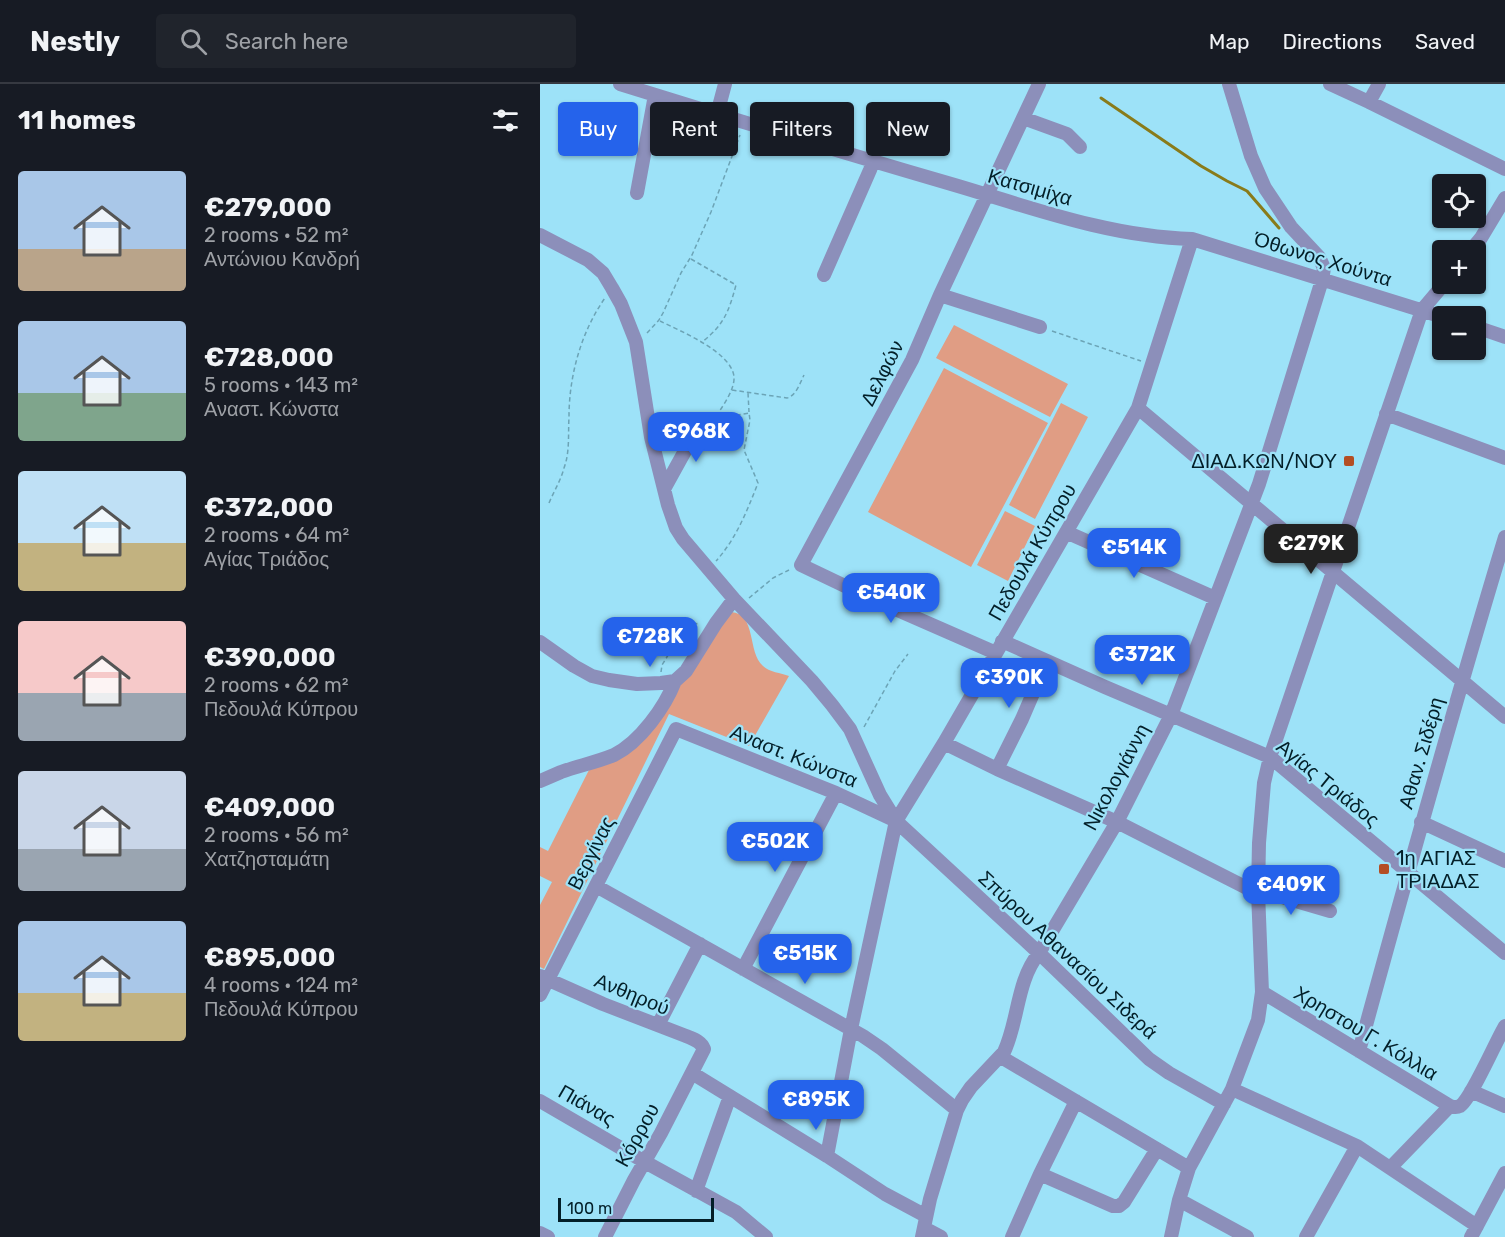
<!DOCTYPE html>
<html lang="en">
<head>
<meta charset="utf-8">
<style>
	:root { --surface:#171b24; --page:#20242c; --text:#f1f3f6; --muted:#9ea1a6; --line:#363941; --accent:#2563eb }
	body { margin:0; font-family:Rubik,sans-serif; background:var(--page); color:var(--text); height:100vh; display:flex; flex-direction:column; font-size:22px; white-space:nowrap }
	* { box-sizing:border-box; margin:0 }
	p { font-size:20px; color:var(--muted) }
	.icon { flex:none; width:33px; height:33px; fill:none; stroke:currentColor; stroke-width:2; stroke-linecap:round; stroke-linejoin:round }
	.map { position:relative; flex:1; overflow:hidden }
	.panel { display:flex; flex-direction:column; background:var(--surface); width:540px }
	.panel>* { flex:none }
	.hud { position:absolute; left:18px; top:18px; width:570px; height:54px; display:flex; gap:12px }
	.buttons { position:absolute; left:892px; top:90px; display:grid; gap:12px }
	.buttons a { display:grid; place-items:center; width:54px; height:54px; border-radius:6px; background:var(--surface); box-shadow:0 2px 4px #0004; font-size:30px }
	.scale { position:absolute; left:18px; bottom:15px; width:156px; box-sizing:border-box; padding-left:6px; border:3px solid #031f28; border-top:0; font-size:16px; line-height:21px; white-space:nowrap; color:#031f28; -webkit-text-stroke:4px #9de2f8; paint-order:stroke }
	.price { position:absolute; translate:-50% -51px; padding:0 14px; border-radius:12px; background:var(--accent); color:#fff; font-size:20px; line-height:39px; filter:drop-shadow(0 2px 3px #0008) }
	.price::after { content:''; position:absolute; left:50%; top:36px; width:18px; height:14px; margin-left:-9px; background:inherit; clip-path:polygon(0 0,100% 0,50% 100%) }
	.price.current { background:#222; color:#fff }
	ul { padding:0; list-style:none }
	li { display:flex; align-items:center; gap:18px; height:150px; padding:0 18px }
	li span { display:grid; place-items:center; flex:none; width:168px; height:120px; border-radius:6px; color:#555 }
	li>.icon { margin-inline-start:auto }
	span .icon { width:72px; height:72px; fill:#fffc; stroke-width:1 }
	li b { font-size:26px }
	h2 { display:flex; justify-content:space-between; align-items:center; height:72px; padding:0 18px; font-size:26px }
	.chip { padding:0 21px; border-radius:6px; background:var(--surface); box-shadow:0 2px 4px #0004; font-size:21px; line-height:54px }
	.chip.current { background:var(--accent); color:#fff }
	header { display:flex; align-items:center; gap:36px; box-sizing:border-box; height:84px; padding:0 30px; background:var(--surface); border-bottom:2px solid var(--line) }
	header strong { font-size:28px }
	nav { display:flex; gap:33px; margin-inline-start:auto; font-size:21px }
	.search { width:420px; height:54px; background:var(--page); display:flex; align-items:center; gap:15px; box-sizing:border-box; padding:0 21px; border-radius:6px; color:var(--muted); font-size:22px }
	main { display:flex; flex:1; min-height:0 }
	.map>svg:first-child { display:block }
</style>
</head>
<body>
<header>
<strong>Nestly</strong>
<div class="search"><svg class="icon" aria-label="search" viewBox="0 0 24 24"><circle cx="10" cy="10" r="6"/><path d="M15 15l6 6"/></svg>Search here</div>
<nav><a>Map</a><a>Directions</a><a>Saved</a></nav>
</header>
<main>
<section class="panel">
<h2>11 homes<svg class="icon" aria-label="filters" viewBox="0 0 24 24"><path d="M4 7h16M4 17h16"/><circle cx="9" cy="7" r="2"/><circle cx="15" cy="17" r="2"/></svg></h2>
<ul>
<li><span style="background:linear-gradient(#a9c7e8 65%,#b9a48a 0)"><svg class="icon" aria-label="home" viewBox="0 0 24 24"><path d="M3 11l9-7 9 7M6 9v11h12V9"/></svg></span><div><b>€279,000</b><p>2 rooms · 52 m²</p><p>Αντώνιου Κανδρή</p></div></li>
<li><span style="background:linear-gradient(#a9c7e8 60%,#7fa58c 0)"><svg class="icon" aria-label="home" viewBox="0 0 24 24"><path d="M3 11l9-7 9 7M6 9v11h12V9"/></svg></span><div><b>€728,000</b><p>5 rooms · 143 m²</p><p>Αναστ. Κώνστα</p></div></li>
<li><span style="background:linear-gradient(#bfe0f5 60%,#c2b280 0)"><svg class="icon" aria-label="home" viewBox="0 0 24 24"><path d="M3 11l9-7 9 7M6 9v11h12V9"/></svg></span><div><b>€372,000</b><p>2 rooms · 64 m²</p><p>Αγίας Τριάδος</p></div></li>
<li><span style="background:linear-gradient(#f6c9c9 60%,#9aa5b1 0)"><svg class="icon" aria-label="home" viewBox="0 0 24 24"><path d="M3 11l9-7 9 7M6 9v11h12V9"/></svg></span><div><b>€390,000</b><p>2 rooms · 62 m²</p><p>Πεδουλά Κύπρου</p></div></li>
<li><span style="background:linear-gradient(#c9d6e8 65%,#9aa5b1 0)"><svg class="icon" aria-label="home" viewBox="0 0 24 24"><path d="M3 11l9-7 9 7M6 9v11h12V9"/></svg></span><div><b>€409,000</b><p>2 rooms · 56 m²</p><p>Χατζησταμάτη</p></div></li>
<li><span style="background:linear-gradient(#a9c7e8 60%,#c2b280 0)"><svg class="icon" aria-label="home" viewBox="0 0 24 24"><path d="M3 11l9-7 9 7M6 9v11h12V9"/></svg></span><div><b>€895,000</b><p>4 rooms · 124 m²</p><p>Πεδουλά Κύπρου</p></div></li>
</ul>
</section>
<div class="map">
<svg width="965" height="1153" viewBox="0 0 965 1153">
	<rect width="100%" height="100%" fill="#9de2f8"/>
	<path fill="#e09d84" d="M414 241 528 300 510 333 396 274Z
		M404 284 508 339 431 483 328 428Z
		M521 319 548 333 495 435 469 421Z
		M465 427 495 442 468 497 437 481Z
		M191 528C217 530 207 568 223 582 229 588 241 589 249 592L209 662 129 630 4 885 0 883V821L12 798 0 792V763L8 767 51 682 76 672Z"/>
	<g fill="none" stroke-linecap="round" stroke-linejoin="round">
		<path stroke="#897b1a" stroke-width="3" d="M561 14 661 82 687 97 707 107 739 144"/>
		<path stroke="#6ca4b6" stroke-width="1.5" stroke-dasharray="4.5 3" stroke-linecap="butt" d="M151 175 196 201C189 227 184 241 162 258
			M120 237C140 247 192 268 194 293 195 306 181 325 174 335
			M512 247 601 277
			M107 249 119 236 123 229 141 189 152 171 171 128 200 51
			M192 306 247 314C256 312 260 299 264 291
			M208 309 209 328
			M174 335 209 329 210 336 204 366 218 399C207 427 196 455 176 477
			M9 419C14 407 21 396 24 384 30 368 28 350 29 333 29 292 41 248 65 214
			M209 514 233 494 249 486
			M121 588 122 581 146 542 160 539
			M324 643 355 587 368 570"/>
		<path stroke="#8c8fba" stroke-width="14" d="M80 0C192 35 305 69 418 102 495 125 572 153 652 155L903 233
			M790 0 829 18 965 85
			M829 18 839 0
			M177 30 185 0
			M483 34 527 50 540 63
			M97 109 115 11
			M0 151 48 176 63 189 72 204 81 220 96 258 111 353 128 421 136 444 143 455 194 515 272 597 292 621 310 645 340 711 356 737 499 869 609 975 629 989 684 1020
			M931 166 941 154 965 114
			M284 191 330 86 333 77
			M400 211 500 243
			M936 243 965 253
			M598 324 965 633
			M846 330 965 374
			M124 405 161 338
			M526 448 675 514
			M462 557 565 603 730 673 965 869
			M0 558 34 582 52 592 69 596 97 600 121 599 135 597 146 587 176 539 194 515
			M456 569 328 513 261 481 372 276 400 211 499 0
			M404 659 457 685 577 738 709 805 718 808 732 810 790 827
			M457 685 482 635 507 577
			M0 697C7 694 14 691 21 688 38 682 57 678 74 671 100 658 125 623 135 597
			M881 738 965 777
			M56 802 323 952 342 965 417 1026
			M203 885 296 709
			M0 892 63 920 146 952C153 955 161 957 164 965L121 1049 94 1096 65 1153
			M722 908 910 1022
			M0 911 136 645 296 709 356 737
			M118 941 160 860
			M819 967C866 795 913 624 965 453
			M461 973 649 1084
			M152 989 287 1072 345 1110 386 1132
			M692 1005 817 1062 937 1142
			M931 1007 965 1022
			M0 1017 105 1078 196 1128 226 1153
			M287 1072 311 945 356 737 404 659 598 324 652 155
			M850 1084 910 1022C914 1023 916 1024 920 1022 931 1015 956 957 965 942
			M500 1090 573 1122H579L584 1118 617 1065
			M156 1107 190 1012
			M639 1116 707 1153
			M384 1144 401 1153
			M0 1149 8 1153
			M382 1153 390 1115 417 1026 422 1016 431 1003 464 968C479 936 476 898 499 869L577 738 631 631 719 400 782 196 784 184 779 173 751 143 725 104 711 72 689 0
			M472 1153 500 1090 536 1017
			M631 1153 639 1116 649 1084 692 1005 718 936 722 908 718 808 719 759 724 699 730 673 882 226 904 200
			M766 1153 817 1062
			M931 1153 965 1089"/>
	</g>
	<g fill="#b44e24" stroke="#9de2f8" stroke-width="2">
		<rect x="803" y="371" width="12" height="12" rx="3"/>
		<rect x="838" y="779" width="12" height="12" rx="3"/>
	</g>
	<g text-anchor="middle" stroke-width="4.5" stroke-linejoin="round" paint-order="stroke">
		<g font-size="20" fill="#031f28" stroke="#9de2f8">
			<text transform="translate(490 103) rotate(16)" y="7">Κατσιμίχα</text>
			<text transform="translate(783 175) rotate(17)" y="7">Όθωνος Χούντα</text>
			<text transform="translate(342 289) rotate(-63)" y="7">Δελφών</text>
			<text transform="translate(492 468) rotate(-60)" y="7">Πεδουλά Κύπρου</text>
			<text transform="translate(881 669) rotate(-74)" y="7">Αθαν. Σιδέρη</text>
			<text transform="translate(254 672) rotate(22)" y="7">Αναστ. Κώνστα</text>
			<text transform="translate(576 693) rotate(-62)" y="7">Νικολογιάννη</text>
			<text transform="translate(788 699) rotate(39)" y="7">Αγίας Τριάδος</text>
			<text transform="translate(51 769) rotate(-63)" y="7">Βεργίνας</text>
			<text transform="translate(528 871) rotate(43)" y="7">Σπύρου Αθανασίου Σιδερά</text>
			<text transform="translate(92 910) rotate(22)" y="7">Ανθηρού</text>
			<text transform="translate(826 949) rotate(31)" y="7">Χρηστου Γ. Κόλλια</text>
			<text transform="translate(47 1021) rotate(30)" y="7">Πιάνας</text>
			<text transform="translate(97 1051) rotate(-61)" y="7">Κόρρου</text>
		</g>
		<g font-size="20" fill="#031f28" stroke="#9de2f8" text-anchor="end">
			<text x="797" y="384">ΔΙΑΔ.ΚΩΝ/ΝΟΥ</text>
			<text x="856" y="781" text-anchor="start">1η ΑΓΙΑΣ<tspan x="856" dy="23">ΤΡΙΑΔΑΣ</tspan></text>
		</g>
	</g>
</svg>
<div class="buttons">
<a><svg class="icon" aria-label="locate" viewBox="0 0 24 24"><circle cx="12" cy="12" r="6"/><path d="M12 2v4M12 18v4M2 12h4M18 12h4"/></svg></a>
<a>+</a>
<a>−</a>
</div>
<div class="scale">100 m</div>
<b class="price" style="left:156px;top:379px">€968K</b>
<b class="price current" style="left:771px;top:491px">€279K</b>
<b class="price" style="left:594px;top:495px">€514K</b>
<b class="price" style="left:351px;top:540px">€540K</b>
<b class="price" style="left:110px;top:584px">€728K</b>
<b class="price" style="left:602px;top:602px">€372K</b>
<b class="price" style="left:469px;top:625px">€390K</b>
<b class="price" style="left:235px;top:789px">€502K</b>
<b class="price" style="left:751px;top:832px">€409K</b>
<b class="price" style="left:265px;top:901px">€515K</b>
<b class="price" style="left:276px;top:1047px">€895K</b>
<div class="hud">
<a class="chip current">Buy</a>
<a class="chip">Rent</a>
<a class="chip">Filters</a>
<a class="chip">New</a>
</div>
</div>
</main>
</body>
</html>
